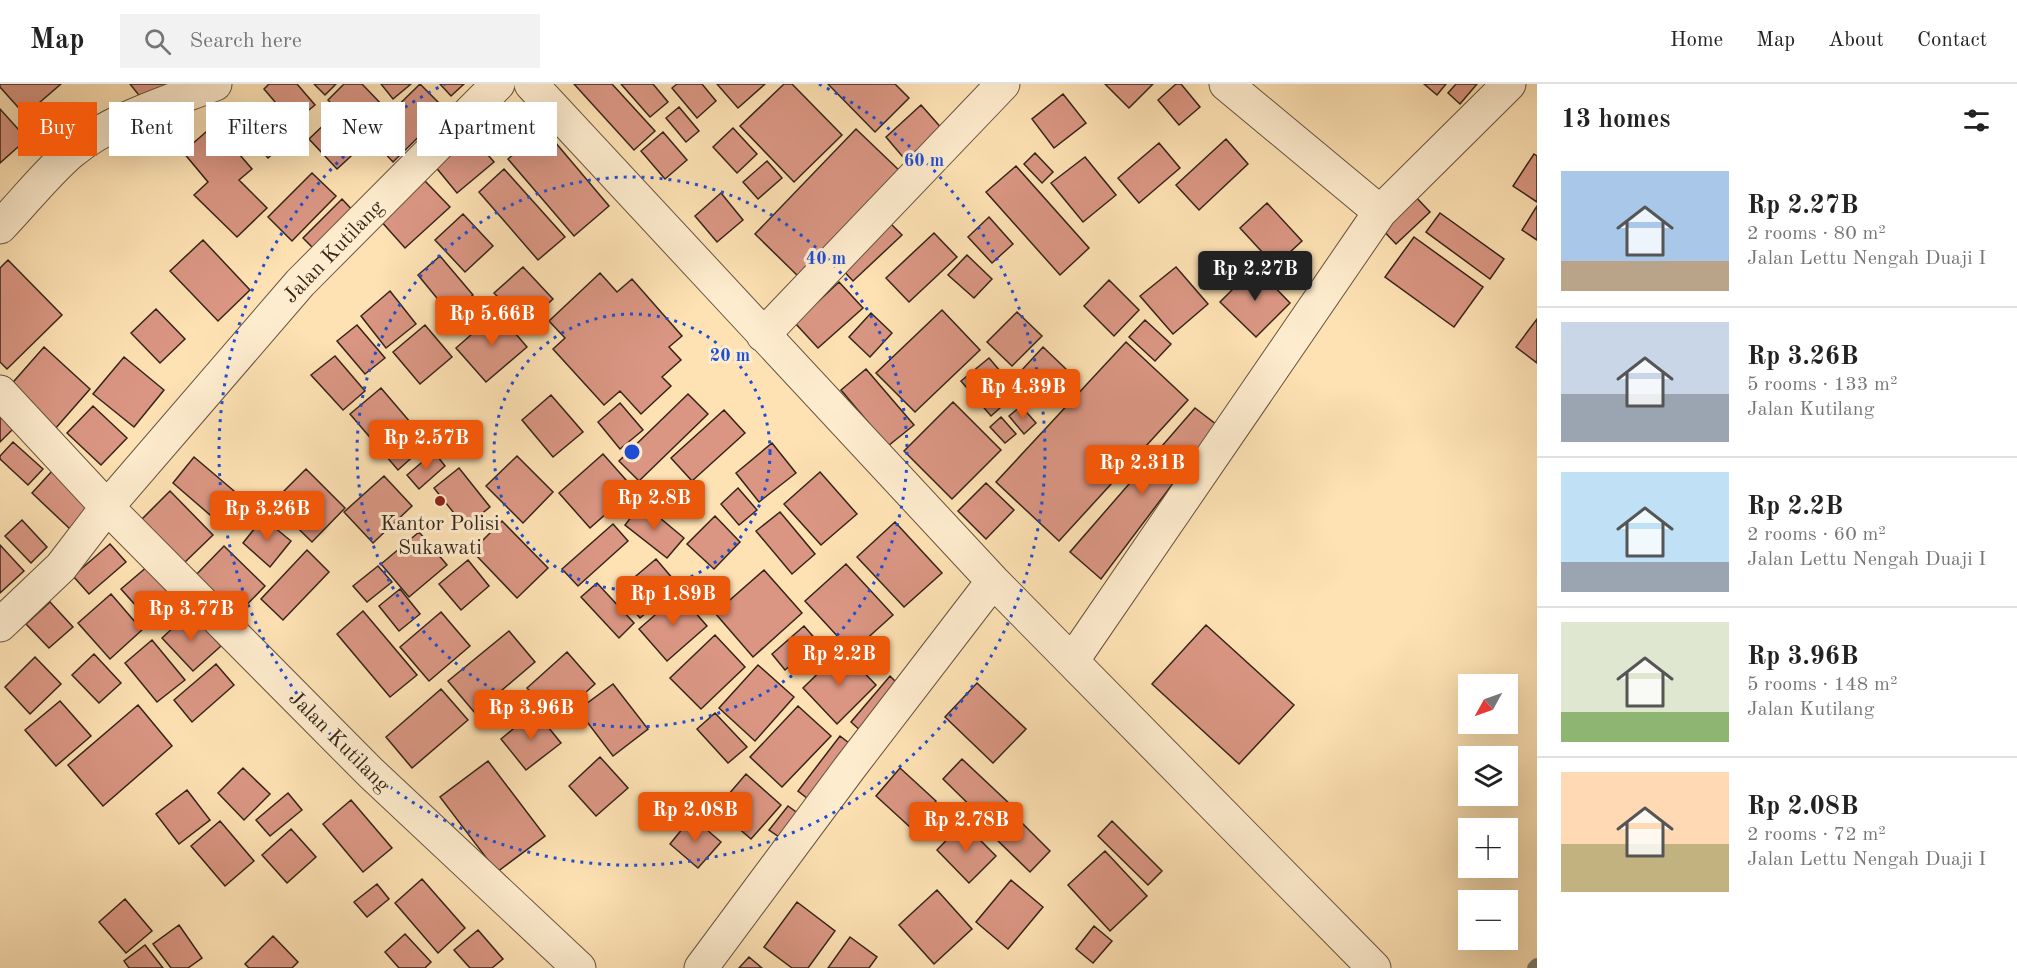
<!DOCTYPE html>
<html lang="en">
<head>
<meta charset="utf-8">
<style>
	:root { --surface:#fff; --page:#f2f2f2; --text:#222; --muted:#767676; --line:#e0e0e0; --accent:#ea580c }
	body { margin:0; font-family:"Old Standard TT",serif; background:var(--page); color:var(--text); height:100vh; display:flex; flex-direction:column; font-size:22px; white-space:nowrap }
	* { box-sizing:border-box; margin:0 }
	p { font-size:20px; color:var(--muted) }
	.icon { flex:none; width:33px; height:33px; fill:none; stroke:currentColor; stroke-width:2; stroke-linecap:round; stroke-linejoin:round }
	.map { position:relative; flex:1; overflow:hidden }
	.sheet { display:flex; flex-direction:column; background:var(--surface); width:480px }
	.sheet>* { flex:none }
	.hud { position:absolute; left:18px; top:18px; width:570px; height:54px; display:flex; gap:12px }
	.needle { width:39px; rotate:230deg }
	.buttons { position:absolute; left:1458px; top:590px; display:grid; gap:12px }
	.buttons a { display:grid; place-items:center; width:60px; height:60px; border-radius:0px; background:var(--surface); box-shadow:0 6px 24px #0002; font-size:30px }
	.price { position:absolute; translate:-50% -51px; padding:0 14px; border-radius:6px; background:var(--accent); color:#fff; font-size:20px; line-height:39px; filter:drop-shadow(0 2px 3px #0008) }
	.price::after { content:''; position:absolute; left:50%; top:36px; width:18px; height:14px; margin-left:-9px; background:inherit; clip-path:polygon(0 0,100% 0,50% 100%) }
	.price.active { background:#222; color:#fff }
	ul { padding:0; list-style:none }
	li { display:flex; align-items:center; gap:18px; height:150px; padding:0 24px }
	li+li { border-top:2px solid var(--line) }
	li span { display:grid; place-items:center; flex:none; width:168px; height:120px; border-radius:0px; color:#555 }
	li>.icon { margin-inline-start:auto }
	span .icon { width:72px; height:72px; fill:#fffc; stroke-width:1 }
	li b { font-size:26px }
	h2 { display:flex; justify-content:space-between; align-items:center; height:72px; padding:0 24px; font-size:26px }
	.pill { padding:0 21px; border-radius:0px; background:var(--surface); box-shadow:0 6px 24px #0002; font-size:21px; line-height:54px }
	.pill.active { background:var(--accent); color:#fff }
	header { display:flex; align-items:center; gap:36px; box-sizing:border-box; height:84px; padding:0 30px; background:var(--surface); border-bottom:2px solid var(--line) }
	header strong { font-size:28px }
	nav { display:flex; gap:33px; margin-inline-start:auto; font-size:21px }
	.search { width:420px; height:54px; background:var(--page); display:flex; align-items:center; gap:15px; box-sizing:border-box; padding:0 21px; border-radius:0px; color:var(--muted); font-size:22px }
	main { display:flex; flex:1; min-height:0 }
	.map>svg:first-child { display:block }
</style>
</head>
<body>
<header>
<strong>Map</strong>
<div class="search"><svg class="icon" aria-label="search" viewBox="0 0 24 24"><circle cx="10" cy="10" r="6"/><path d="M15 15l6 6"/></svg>Search here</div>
<nav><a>Home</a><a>Map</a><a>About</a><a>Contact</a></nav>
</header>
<main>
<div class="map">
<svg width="1537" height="884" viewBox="0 0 1537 884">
	<rect width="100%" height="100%" fill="#fee2b4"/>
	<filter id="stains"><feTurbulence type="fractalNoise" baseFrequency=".00333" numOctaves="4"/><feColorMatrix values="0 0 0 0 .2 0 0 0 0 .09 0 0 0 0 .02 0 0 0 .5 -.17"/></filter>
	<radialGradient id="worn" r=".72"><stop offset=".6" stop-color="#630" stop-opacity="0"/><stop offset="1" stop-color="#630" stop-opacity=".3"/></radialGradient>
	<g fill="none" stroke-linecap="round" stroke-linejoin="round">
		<path stroke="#758074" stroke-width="14" d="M1534 884 1537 881"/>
	</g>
	<path fill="#da9683" stroke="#352518" stroke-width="1.5" d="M0 0H61L25 31 0 3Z
		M130 0H164L166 2 146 20Z
		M269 0H297L315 21 293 39 264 5Z
		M314 0H336L325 11Z
		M344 0H362L385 24 359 49 328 16Z
		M381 0H411L393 15Z
		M420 0 446 26 393 78 368 51Z
		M440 0H464L451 12Z
		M574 0H612L655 47 634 66Z
		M621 0H653L668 18 650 33Z
		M677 0H702L716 17 697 34 672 4Z
		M717 0H765L738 24Z
		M784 0H792L842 51 794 98 740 42Z
		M828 0H895L909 14 875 48Z
		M1105 0H1153L1129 24Z
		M1176 0H1181L1200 23 1179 41 1158 16Z
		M1424 0H1446L1437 11Z
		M1456 0H1477L1460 20 1448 9Z
		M1063 10 1086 39 1054 64 1032 35Z
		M921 21 944 47 908 79 886 53Z
		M679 23 699 47 686 58 666 34Z
		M0 25 27 55 0 79Z
		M271 28 293 52 268 74 247 50Z
		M332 33 361 63 337 85 309 55Z
		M214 41 252 85 239 96 267 124 237 153 194 111 208 98 183 68Z
		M733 44 757 70 737 89 713 63Z
		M544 45 609 122 574 152 508 75Z
		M856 45 903 90 801 195 755 150Z
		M663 48 687 76 665 95 641 67Z
		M470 50 494 78 457 109 434 81Z
		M1226 55 1248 80 1199 126 1176 101Z
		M1159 59 1180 84 1139 119 1118 94Z
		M1035 69 1053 88 1042 99 1024 80Z
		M1534 70 1537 72V118L1513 102Z
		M1085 73 1116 111 1083 138 1051 99Z
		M767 77 782 94 758 115 743 98Z
		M1016 82 1089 164 1060 191 986 108Z
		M504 85 565 153 538 176 479 108Z
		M312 89 336 112 292 157 268 133Z
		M425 97 450 123 405 164 380 136Z
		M721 109 743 136 717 158 695 132Z
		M1412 109 1430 128 1396 160 1378 141Z
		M342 115 356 130 317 168 303 154Z
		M1267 119 1302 157 1275 182 1240 144Z
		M1537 122V156L1522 146Z
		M1440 129 1504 175 1490 195 1426 148Z
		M463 130 493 162 465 188 435 156Z
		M989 133 1013 160 992 179 968 153Z
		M886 135 902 151 853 197 838 181Z
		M934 149 957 173 909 218 886 194Z
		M1414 153 1483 203 1454 243 1385 193Z
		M203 156 250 206 218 237 170 187Z
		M967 171 992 195 974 214 948 191Z
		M440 172 473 211 450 230 418 191Z
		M8 176 62 231 7 285 0 278V184Z
		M523 183 553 215 525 241 494 209Z
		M1176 183 1208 220 1173 250 1140 212Z
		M1255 183 1290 219 1256 253 1220 218Z
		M600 189 617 208 632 195 682 252 669 263 681 276 662 293 671 302 641 330 620 307 604 321 553 265 565 254 549 237Z
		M1109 196 1139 226 1114 252 1084 222Z
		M839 198 863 224 818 264 795 239Z
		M390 207 416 240 386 264 361 232Z
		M156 225 185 255 160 279 131 249Z
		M942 226 980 266 915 328 876 289Z
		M497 228 527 263 486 298 456 264Z
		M1017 228 1042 252 1012 282 987 258Z
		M871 229 892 249 870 273 849 253Z
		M1537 235V279L1516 263Z
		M1145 236 1171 260 1155 277 1129 253Z
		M357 241 385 274 365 290 337 257Z
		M425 241 452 273 420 300 393 268Z
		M1126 258 1188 316 1059 457 996 398Z
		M44 263 90 305 55 345 8 304Z
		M1043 263 1067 286 1044 310 1021 287Z
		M335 272 365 307 343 326 311 291Z
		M124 273 164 306 134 343 93 310Z
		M989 274 1018 308 991 332 961 297Z
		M866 285 914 341 888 362 841 306Z
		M381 304 428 359 398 386 350 330Z
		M688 310 708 330 639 397 619 377Z
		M551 311 583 348 553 373 522 336Z
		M953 318 1001 366 952 415 904 367Z
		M620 319 643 346 620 365 598 338Z
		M93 322 127 354 101 381 67 349Z
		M1021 322 1036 339 1024 350 1009 332Z
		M1195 324 1217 341 1101 495 1070 468Z
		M724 326 745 349 692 397 671 374Z
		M0 329 14 344 0 358Z
		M1001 333 1016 350 1005 359 990 343Z
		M13 358 43 385 28 401 0 375V372Z
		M772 359 796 389 759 418 736 389Z
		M434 368 445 382 419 405 407 391Z
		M603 370 634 405 590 444 559 409Z
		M517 372 553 408 523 439 486 402Z
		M194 373 247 418 224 443 173 399Z
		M459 384 490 423 465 443 434 404Z
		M306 385 345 424 312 458 272 419Z
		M53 386 91 422 70 445 32 409Z
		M820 388 857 430 821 461 784 420Z
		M384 392 412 422 373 459 344 428Z
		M986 399 1014 426 986 455 958 427Z
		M738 404 757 426 739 441 721 420Z
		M170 407 213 451 183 480 140 437Z
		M642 419 684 454 667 474 625 441Z
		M780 428 815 470 792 490 756 447Z
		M715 432 740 458 714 485 687 460Z
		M263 434 291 457 270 483 243 459Z
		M22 436 47 463 31 479 5 452Z
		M502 437 548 484 517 514 472 467Z
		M895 438 942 489 904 523 857 473Z
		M613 440 628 457 578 502 562 485Z
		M419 448 447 481 409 513 381 480Z
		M110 460 126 478 89 510 73 492Z
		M0 461 24 487 0 509Z
		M224 462 265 502 233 535 192 495Z
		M307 466 329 488 283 536 261 515Z
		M656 475 679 502 640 534 617 508Z
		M468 476 489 502 461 526 439 500Z
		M846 480 893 531 852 568 805 517Z
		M148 482 181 519 154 542 121 505Z
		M378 482 392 498 367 518 353 502Z
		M764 486 802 529 753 573 715 529Z
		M597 499 634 539 619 554 581 513Z
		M400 505 420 530 399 547 379 522Z
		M111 510 142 546 110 575 78 539Z
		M679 510 707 542 667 577 639 545Z
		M50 518 73 543 49 564 26 540Z
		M363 527 417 591 390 613 337 550Z
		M190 528 221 562 193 587 162 554Z
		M441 528 470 562 429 597 400 563Z
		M1206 541 1294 621 1239 680 1152 600Z
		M804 542 818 558 785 586 772 570Z
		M509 547 535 578 475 629 448 597Z
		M715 551 745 583 701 625 670 594Z
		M152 556 185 596 157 618 125 579Z
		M842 566 876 601 837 640 803 604Z
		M567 568 595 600 555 636 527 604Z
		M94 570 121 599 99 619 72 591Z
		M35 573 61 600 30 630 5 603Z
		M216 580 234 601 192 638 174 616Z
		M758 581 794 613 755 657 719 624Z
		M890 592 901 603 863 649 851 638Z
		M977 599 1026 645 993 679 945 633Z
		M613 600 648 645 613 672 578 626Z
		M441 605 468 636 412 684 386 653Z
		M60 617 91 652 56 682 25 646Z
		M138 621 172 662 103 722 68 681Z
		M798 622 831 652 782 703 750 673Z
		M535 627 561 659 526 686 501 655Z
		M715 629 747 663 728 679 697 645Z
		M840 652 854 663 812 718 798 707Z
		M600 673 628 704 596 732 569 702Z
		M962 675 1012 722 992 743 943 695Z
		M488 677 545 752 497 788 440 713Z
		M243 684 270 710 244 736 218 709Z
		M900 684 936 717 911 744 876 712Z
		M746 690 781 721 751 755 716 725Z
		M187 706 210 736 179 760 156 730Z
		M288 709 302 726 270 752 256 736Z
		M351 716 392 764 363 788 323 740Z
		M788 722 803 733 785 757 769 746Z
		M1015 732 1050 767 1030 788 994 753Z
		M692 733 721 758 698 784 670 760Z
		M220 737 254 777 225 802 191 762Z
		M1112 737 1162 787 1148 801 1098 752Z
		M963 739 996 772 969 799 937 766Z
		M291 745 316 773 287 799 262 771Z
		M1105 767 1147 812 1110 847 1068 801Z
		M422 795 465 844 438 869 395 819Z
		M1011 796 1043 823 1008 865 976 838Z
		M377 800 389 815 367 833 354 818Z
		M937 806 972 845 934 880 899 841Z
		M125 815 152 847 126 869 99 838Z
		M797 818 835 847 808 884H792L764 863Z
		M179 841 202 874 188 884H171L153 860Z
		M1094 842 1112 857 1093 879 1076 865Z
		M478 846 503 875 492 884H470L454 866Z
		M405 850 431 878 425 884H399L385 868Z
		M273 852 298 878 292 884H249L245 880Z
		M850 853 877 873 869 884H828Z
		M145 861 163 884H129L124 877Z
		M749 873 762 884H739Z"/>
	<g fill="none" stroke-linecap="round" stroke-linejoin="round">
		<defs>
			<path id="minor" d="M531 0 993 497 1374 884
				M1226 0 1380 128
				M0 143C22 120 46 90 70 69 111 35 166 19 215 0
				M763 251 1003 0
				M0 308 107 423 371 689 579 884
				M0 541 61 483 107 423 300 199 498 0
				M1072 577 1380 128 1509 0
				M701 884 851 682 993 497"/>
		</defs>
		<use href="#minor" stroke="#67543f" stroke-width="35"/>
		<use href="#minor" stroke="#feecce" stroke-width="33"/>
	</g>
	<g fill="none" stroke="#1d4ed8" stroke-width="3" stroke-dasharray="3 6">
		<circle cx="632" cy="368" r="138"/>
		<circle cx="632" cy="368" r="275"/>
		<path d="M819 0A413 413 0 1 1 445 0"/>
	</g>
	<circle fill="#8f2418" stroke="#feecce" stroke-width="2" cx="440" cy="417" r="6"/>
	<g text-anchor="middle" stroke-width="6" stroke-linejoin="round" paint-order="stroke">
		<g font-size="21" fill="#352518" stroke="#feecce">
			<text transform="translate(333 167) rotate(-46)" y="7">Jalan Kutilang</text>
			<text transform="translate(340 657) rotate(45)" y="7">Jalan Kutilang</text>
		</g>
		<g font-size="21" fill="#352518" stroke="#feecce">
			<text x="440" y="446">Kantor Polisi<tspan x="440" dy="24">Sukawati</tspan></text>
		</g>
	</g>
	<circle cx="632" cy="368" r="9" fill="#1d4ed8" stroke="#feecce" stroke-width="3"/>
	<g font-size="18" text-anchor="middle" font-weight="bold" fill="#1d4ed8" stroke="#feecce" stroke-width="6" stroke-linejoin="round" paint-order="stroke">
		<text x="924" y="82">60 m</text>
		<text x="826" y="180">40 m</text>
		<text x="730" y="277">20 m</text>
	</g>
	<rect width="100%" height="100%" filter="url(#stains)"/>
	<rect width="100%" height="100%" fill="url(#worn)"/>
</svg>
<div class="buttons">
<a><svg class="needle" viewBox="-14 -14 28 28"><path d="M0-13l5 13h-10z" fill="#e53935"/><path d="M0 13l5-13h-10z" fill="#767676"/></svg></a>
<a><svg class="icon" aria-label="layers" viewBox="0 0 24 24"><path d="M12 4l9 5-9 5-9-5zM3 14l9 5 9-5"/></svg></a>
<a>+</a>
<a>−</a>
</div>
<b class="price active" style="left:1255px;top:218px">Rp 2.27B</b>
<b class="price" style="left:492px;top:263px">Rp 5.66B</b>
<b class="price" style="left:1023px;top:336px">Rp 4.39B</b>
<b class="price" style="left:426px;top:387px">Rp 2.57B</b>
<b class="price" style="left:1142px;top:412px">Rp 2.31B</b>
<b class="price" style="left:654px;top:447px">Rp 2.8B</b>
<b class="price" style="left:267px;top:458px">Rp 3.26B</b>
<b class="price" style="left:673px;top:543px">Rp 1.89B</b>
<b class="price" style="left:191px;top:558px">Rp 3.77B</b>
<b class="price" style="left:839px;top:603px">Rp 2.2B</b>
<b class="price" style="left:531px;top:657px">Rp 3.96B</b>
<b class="price" style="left:695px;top:759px">Rp 2.08B</b>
<b class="price" style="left:966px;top:769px">Rp 2.78B</b>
<div class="hud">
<a class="pill active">Buy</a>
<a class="pill">Rent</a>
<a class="pill">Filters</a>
<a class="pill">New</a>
<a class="pill">Apartment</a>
</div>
</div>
<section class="sheet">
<h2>13 homes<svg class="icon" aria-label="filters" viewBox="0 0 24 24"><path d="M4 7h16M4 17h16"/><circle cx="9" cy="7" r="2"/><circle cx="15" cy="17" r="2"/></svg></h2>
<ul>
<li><span style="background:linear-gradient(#a9c7e8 75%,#b9a48a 0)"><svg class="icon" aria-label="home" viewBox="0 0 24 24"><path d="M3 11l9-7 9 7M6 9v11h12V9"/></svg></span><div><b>Rp 2.27B</b><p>2 rooms · 80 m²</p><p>Jalan Lettu Nengah Duaji I</p></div></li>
<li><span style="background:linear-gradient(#c9d6e8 60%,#9aa5b1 0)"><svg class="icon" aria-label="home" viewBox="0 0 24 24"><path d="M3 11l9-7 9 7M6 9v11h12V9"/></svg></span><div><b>Rp 3.26B</b><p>5 rooms · 133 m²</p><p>Jalan Kutilang</p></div></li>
<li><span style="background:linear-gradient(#bfe0f5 75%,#9aa5b1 0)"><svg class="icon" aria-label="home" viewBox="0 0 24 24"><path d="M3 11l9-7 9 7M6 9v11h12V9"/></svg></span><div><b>Rp 2.2B</b><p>2 rooms · 60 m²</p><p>Jalan Lettu Nengah Duaji I</p></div></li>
<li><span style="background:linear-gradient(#dfe7d0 75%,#8fb573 0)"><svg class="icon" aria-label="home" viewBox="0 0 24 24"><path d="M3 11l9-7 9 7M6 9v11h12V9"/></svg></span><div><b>Rp 3.96B</b><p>5 rooms · 148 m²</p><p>Jalan Kutilang</p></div></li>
<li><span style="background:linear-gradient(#ffd9b3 60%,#c2b280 0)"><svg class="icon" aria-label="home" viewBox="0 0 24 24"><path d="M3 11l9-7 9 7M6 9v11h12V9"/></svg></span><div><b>Rp 2.08B</b><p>2 rooms · 72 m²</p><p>Jalan Lettu Nengah Duaji I</p></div></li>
</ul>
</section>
</main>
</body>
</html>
